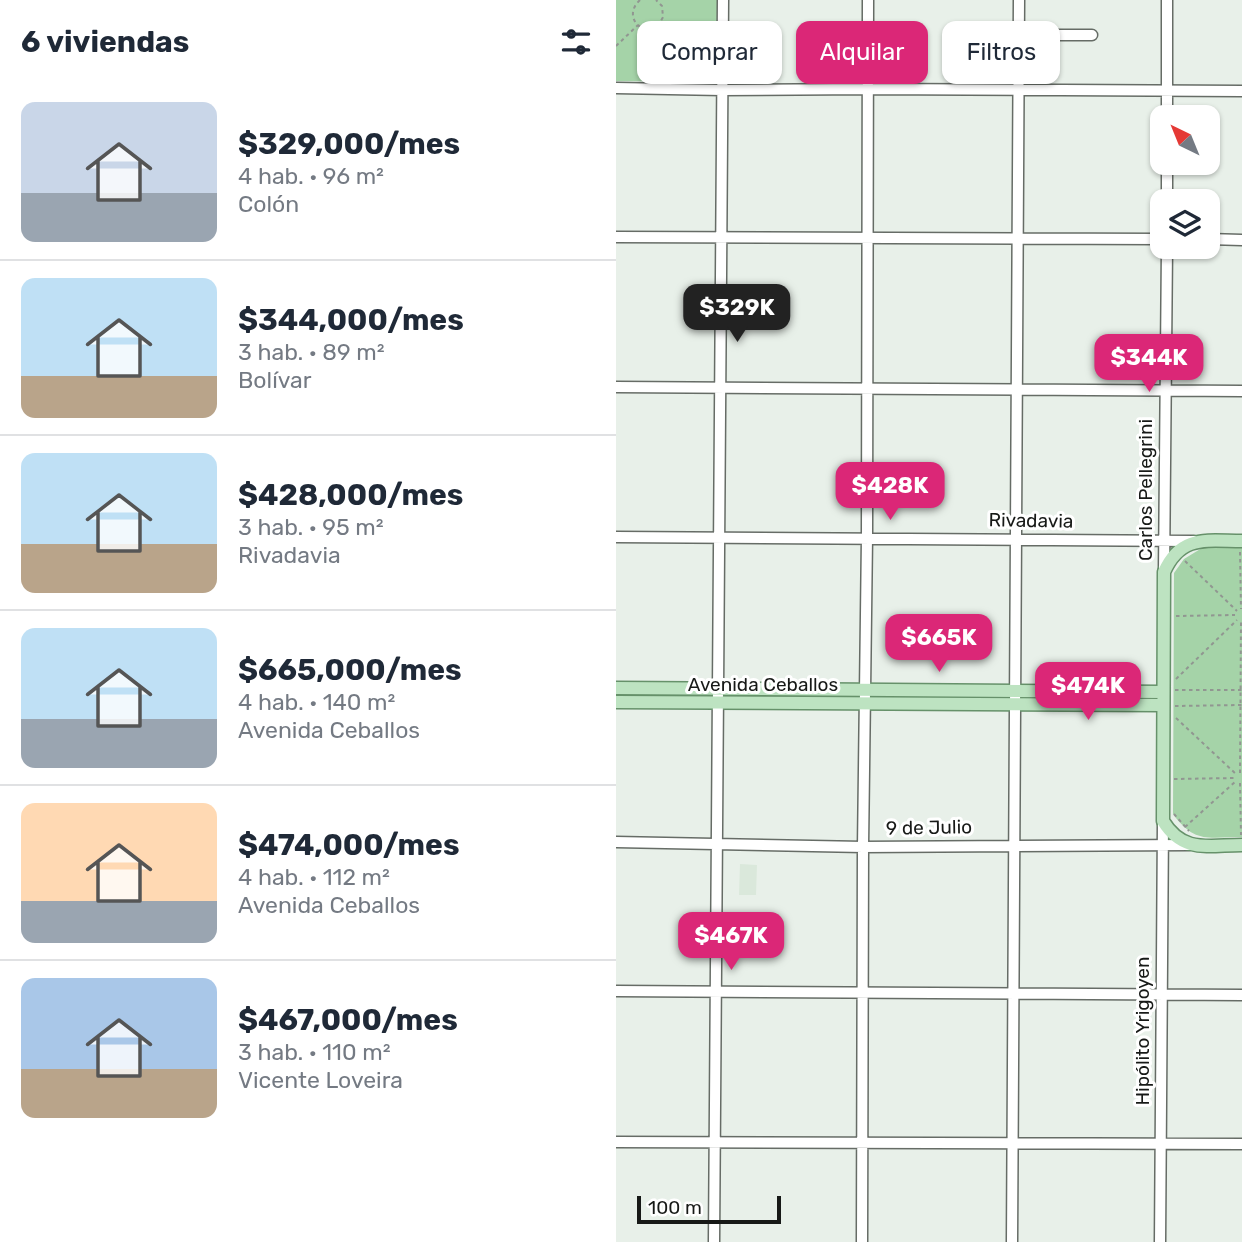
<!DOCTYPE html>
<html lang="es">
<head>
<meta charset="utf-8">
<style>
	:root { --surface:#fff; --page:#f2f2f3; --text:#1f2937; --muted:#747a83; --line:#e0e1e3; --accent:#db2777 }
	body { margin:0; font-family:Rubik,sans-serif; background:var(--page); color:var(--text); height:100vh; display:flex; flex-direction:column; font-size:26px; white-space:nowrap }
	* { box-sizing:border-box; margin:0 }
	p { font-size:23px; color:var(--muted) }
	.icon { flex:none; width:38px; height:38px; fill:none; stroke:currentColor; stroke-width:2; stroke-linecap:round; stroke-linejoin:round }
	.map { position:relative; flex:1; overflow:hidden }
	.sheet { display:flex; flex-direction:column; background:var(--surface); width:616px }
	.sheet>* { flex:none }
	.top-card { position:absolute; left:21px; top:21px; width:499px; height:63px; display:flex; gap:14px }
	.needle { width:46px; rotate:317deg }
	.controls { position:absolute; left:534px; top:105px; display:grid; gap:14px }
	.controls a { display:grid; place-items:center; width:70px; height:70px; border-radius:14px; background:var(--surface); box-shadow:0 2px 5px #0004; font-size:35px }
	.scale { position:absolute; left:21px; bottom:18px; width:144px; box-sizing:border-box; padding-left:7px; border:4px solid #171917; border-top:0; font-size:19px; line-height:24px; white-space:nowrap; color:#171917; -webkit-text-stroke:5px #fff; paint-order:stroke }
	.price { position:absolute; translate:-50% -60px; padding:0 16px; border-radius:14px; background:var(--accent); color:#fff; font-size:23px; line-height:46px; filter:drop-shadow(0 2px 4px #0008) }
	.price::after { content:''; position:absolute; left:50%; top:42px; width:21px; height:16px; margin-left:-10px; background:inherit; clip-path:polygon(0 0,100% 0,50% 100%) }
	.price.selected { background:#222; color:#fff }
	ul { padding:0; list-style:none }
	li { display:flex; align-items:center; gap:21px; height:175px; padding:0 21px }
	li+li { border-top:2px solid var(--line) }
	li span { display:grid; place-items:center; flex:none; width:196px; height:140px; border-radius:14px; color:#555 }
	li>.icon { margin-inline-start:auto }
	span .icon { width:84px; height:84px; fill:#fffc; stroke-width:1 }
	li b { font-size:30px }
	h2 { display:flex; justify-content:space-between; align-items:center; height:84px; padding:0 21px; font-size:30px }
	.pill { padding:0 24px; border-radius:14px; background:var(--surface); box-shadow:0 2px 5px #0004; font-size:24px; line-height:63px }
	.pill.selected { background:var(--accent); color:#fff }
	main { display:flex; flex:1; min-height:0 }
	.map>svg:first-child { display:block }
</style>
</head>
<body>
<main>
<section class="sheet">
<h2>6 viviendas<svg class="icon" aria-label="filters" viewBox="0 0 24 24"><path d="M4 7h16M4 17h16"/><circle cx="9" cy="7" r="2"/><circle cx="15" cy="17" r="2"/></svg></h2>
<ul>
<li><span style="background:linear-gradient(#c9d6e8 65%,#9aa5b1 0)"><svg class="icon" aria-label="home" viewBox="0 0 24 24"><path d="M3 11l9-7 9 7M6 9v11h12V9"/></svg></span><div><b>$329,000/mes</b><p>4 hab. · 96 m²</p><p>Colón</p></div></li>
<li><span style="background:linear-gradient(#bfe0f5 70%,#b9a48a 0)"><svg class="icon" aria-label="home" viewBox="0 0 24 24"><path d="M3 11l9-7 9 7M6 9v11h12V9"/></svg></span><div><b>$344,000/mes</b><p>3 hab. · 89 m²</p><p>Bolívar</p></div></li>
<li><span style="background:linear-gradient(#bfe0f5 65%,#b9a48a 0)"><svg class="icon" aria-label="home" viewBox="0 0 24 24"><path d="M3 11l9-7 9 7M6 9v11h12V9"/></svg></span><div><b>$428,000/mes</b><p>3 hab. · 95 m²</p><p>Rivadavia</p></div></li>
<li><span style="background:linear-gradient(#bfe0f5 65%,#9aa5b1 0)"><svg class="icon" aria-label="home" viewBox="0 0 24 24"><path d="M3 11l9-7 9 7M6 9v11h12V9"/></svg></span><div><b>$665,000/mes</b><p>4 hab. · 140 m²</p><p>Avenida Ceballos</p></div></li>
<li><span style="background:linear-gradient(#ffd9b3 70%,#9aa5b1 0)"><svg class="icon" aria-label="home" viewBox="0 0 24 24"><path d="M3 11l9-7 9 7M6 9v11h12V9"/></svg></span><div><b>$474,000/mes</b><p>4 hab. · 112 m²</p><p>Avenida Ceballos</p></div></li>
<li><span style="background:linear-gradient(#a9c7e8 65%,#b9a48a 0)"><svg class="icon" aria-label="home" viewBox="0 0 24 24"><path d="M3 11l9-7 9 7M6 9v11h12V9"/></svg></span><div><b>$467,000/mes</b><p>3 hab. · 110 m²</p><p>Vicente Loveira</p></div></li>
</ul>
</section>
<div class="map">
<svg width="626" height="1242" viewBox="0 0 626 1242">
	<rect width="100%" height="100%" fill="#e8f0e9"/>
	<path fill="#dae8db" d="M124 864 141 865 140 895H123Z"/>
	<path fill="#a5d3a8" d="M0 0H101V82L0 81Z
		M586 548H626V837C592 837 579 844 557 814L558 573 568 559Z"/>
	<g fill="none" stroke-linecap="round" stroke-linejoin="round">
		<defs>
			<path id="minor" d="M403 35H476
				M0 88 106 90 252 89 626 91
				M551 117V0
				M551 163V201
				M0 237 546 239
				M592 239 626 240
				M0 387 626 391
				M0 537 578 541
				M548 572 551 247
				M0 842 247 847 573 845
				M0 991 626 995
				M0 1142 626 1144
				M98 1242 107 0
				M246 1242 247 847 251 537 252 0
				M396 1242 403 0
				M544 1242 547 821"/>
			<path id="major" d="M626 541C591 541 565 534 548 572L547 821C567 854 593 845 626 845
				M0 688 547 692
				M0 702 547 705"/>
		</defs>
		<use href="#minor" stroke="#666c66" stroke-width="13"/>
		<use href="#major" stroke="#66916a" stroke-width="15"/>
		<path stroke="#919691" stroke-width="2" stroke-dasharray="3.5 3.5" stroke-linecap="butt" d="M24 0C3 19 34 44 47 17L46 6 40 0
			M44 24 96 77
			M0 46 22 25
			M624 552 625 609
			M569 561 621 611
			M560 616 619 615
			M560 679 621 620
			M559 690H626
			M559 706 626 705
			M560 718 620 774
			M624 773 625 621
			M558 779 619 778
			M624 783 625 835
			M558 814 573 831
			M569 827 620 781"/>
		<use href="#minor" stroke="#fff" stroke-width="10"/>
		<use href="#major" stroke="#bde3c1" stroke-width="12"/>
	</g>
	<g text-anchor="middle" stroke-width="6" stroke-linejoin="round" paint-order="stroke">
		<g font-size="19" fill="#171917" stroke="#fff">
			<text transform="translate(529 490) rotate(-90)" y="7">Carlos Pellegrini</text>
			<text transform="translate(415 520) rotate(1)" y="7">Rivadavia</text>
			<text x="147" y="691">Avenida Ceballos</text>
			<text transform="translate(313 827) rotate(-1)" y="7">9 de Julio</text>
			<text transform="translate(526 1031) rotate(-90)" y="7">Hipólito Yrigoyen</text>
		</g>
	</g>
</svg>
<div class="controls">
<a><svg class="needle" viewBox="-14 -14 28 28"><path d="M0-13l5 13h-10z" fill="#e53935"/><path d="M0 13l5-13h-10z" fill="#747a83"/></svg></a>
<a><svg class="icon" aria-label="layers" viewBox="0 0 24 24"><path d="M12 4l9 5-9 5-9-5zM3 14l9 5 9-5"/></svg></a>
</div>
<div class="scale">100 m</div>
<b class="price selected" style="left:121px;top:344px">$329K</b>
<b class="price" style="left:533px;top:394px">$344K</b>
<b class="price" style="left:274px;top:522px">$428K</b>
<b class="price" style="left:323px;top:674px">$665K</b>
<b class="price" style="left:472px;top:722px">$474K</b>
<b class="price" style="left:115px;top:972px">$467K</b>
<div class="top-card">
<a class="pill">Comprar</a>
<a class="pill selected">Alquilar</a>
<a class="pill">Filtros</a>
</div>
</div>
</main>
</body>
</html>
